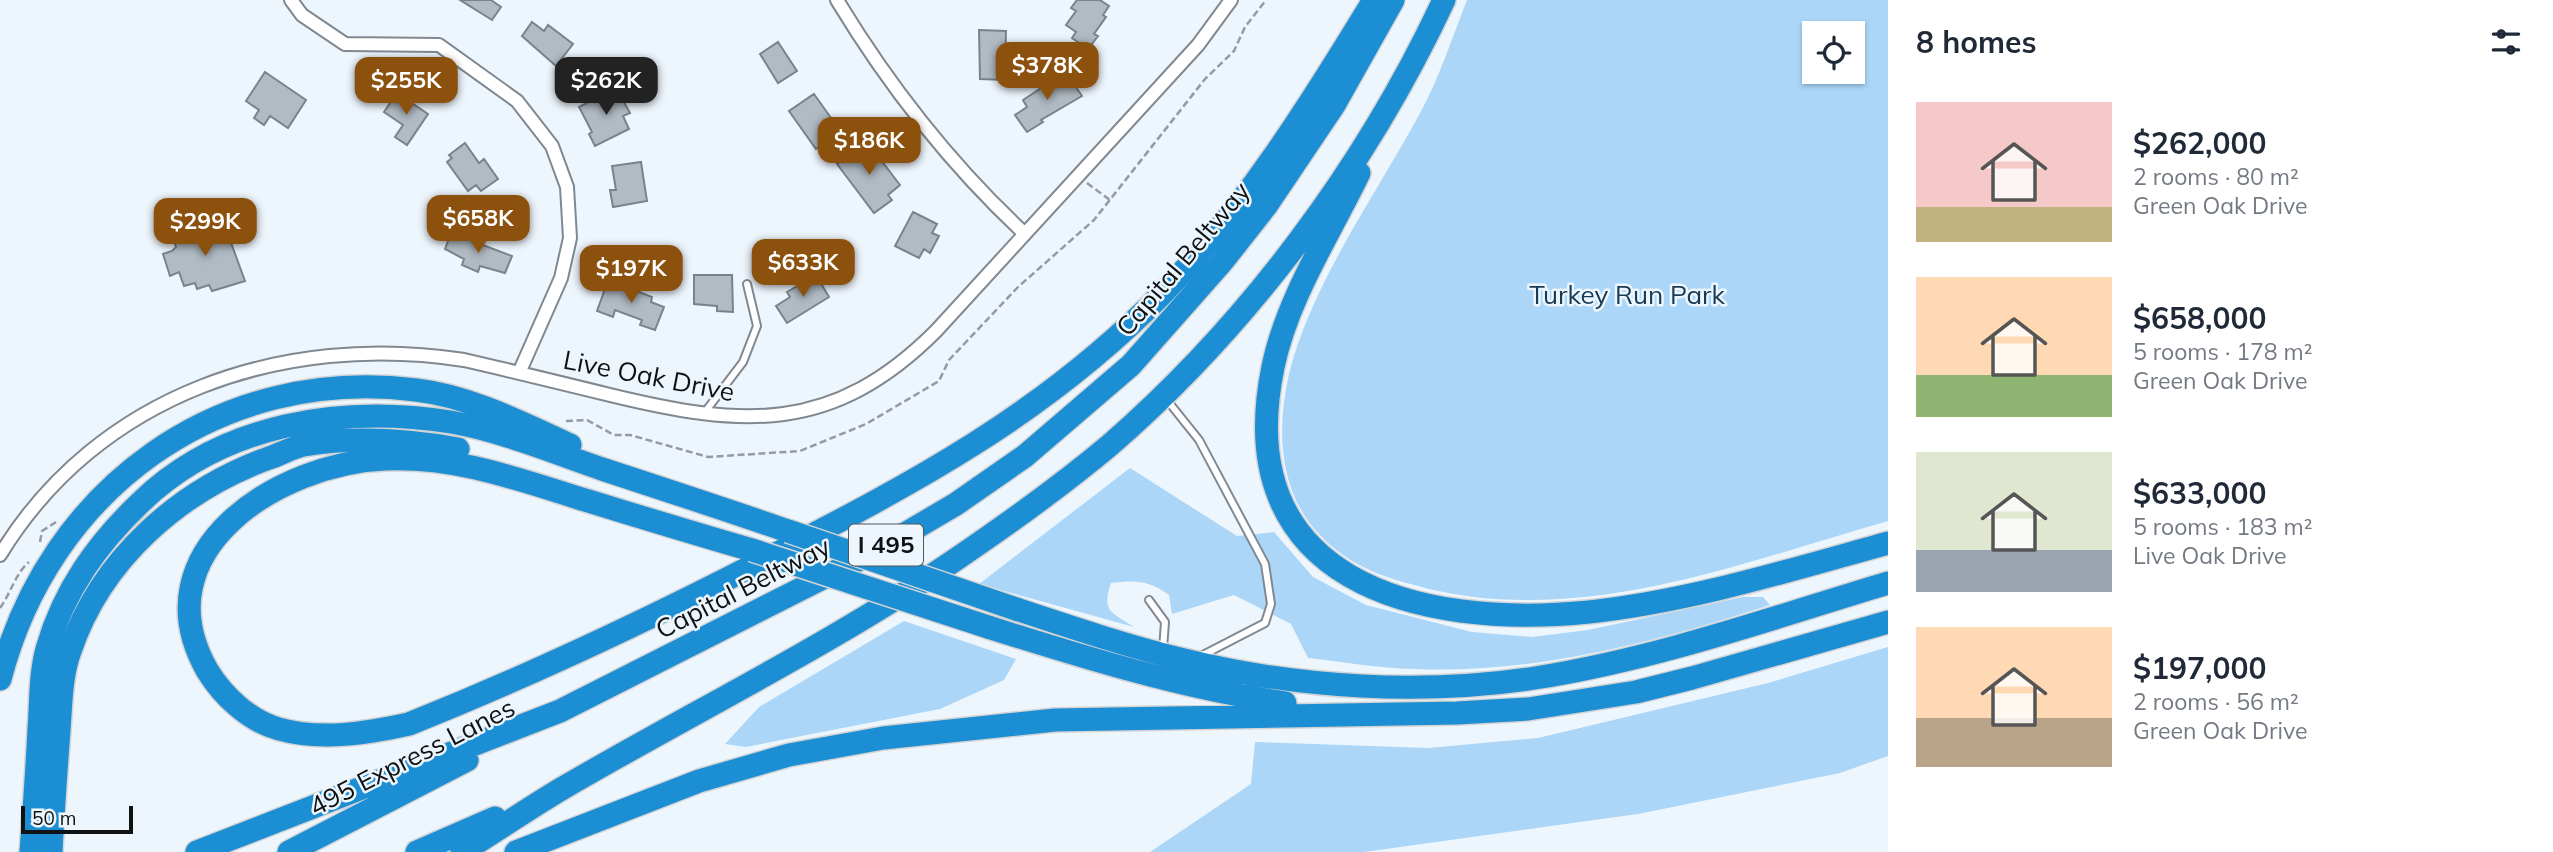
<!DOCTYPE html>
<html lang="en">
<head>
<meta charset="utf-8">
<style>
	:root { --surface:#fff; --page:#f6f6f7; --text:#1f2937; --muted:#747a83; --accent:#8c510d }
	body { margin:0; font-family:Mulish,sans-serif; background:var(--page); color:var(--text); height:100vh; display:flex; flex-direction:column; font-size:26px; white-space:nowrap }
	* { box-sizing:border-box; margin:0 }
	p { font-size:23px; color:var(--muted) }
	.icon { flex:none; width:38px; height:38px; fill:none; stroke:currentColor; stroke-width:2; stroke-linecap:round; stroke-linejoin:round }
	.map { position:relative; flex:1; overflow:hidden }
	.details { display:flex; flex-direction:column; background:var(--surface); width:665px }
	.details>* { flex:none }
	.buttons { position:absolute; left:1802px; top:21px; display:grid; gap:14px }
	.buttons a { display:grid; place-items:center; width:63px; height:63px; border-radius:0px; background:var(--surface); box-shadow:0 2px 5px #0004; font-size:35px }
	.scale { position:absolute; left:21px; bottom:18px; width:112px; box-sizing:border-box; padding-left:7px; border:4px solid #0e1215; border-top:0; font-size:19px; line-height:24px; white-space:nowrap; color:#0e1215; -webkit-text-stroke:5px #eef6fd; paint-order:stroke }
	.price { position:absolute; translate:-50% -60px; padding:0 16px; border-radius:14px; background:var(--accent); color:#fff; font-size:23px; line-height:46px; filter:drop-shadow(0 2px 4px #0008) }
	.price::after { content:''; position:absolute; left:50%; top:42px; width:21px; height:16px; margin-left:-10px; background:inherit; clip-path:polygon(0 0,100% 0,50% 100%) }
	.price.active { background:#222; color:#fff }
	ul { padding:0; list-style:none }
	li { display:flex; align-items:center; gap:21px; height:175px; padding:0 28px }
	li span { display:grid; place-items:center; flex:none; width:196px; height:140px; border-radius:0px; color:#555 }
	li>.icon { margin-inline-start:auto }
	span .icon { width:84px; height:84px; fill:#fffc; stroke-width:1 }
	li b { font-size:30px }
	h2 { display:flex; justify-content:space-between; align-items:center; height:84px; padding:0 28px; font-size:30px }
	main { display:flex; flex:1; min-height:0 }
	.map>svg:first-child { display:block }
</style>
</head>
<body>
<main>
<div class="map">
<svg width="1888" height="852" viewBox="0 0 1888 852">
	<rect width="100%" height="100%" fill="#eef6fd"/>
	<path fill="#abd6f8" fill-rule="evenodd" d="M1467 0H1888V521C1737 564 1576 629 1418 586 1379 576 1349 565 1320 535 1279 493 1276 431 1289 374 1311 285 1375 196 1419 115 1439 79 1452 38 1467 0ZM1815 33H1853V72H1815Z
		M1130 468 1237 536 1274 532 1313 577 1366 605 1472 632 1532 637 1588 630 1743 597H1763L1770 605C1655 642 1536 674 1414 669 1379 668 1343 662 1308 658L1291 624 1234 595 1172 614 1169 595C1149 580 1135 580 1111 583 1101 612 1112 612 1134 627L979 584Z
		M904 621 1016 659 1004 680 940 709 746 747 725 744 759 707Z
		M1888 647V756L1840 773 1638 814 1364 852H1150L1251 784 1255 742 1429 748 1538 738 1768 683Z"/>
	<path fill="#b1bbc3" stroke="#7a838b" stroke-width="2" d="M460 0H491L501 7 492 20Z
		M1077 0H1100L1109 6 1103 15 1106 17 1094 34 1098 36 1088 49 1072 38 1076 32 1066 25 1076 11 1071 8Z
		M532 22 544 31 548 25 573 44 556 66 522 36Z
		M979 30 1006 31 1005 80 980 79Z
		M778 42 797 71 778 83 760 54Z
		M265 72 306 100 288 128 270 116 264 125 254 118 259 110 246 101Z
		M1068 76 1082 96 1041 120 1043 122 1027 132 1015 115 1027 107 1023 100 1052 81 1054 85Z
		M616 88 630 113 623 116 629 129 595 146 589 134 592 132 579 107Z
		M397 93 428 114 407 145 395 137 403 125 384 112Z
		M814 94 836 125 827 131 832 137 816 149 789 111Z
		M465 143 479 163 484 159 498 179 481 191 476 185 468 191 447 162 452 158 449 155Z
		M863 145 867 150 871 147 900 185 888 195 892 200 874 213 837 164Z
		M641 162 647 201 613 207 610 190H616L612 166Z
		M913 212 937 224 932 233 939 236 930 253 924 249 919 258 895 246Z
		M212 219 217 233 226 229 245 281 212 291 209 285 197 289 195 283 184 286 179 272 170 276 163 254 172 251 176 247 174 242 183 239 180 231Z
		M451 233 512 256 505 273 480 266 478 272 462 265 464 259 445 249Z
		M621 247 639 252 633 270 616 264Z
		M694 275H732L733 312 717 311V306L694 304Z
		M816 275 829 297 787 323 776 306 790 297 787 292Z
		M619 284 652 297 651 302 664 307 655 330 640 325 642 320 615 310 613 317 597 311 606 286 616 290Z"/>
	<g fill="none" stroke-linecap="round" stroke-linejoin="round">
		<defs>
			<path id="lane" d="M1167 400 1199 440 1265 564 1271 604 1265 623 1201 656
				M705 412 743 362 757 326 747 284
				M1149 600 1165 622 1163 649"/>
			<path id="street" d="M291 0 302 15 345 44 439 45 517 101 552 146 567 187 570 238 561 278 519 373
				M837 0C889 86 952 166 1025 234
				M0 555C98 394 284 332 464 360 512 371 561 383 610 395 742 427 832 435 936 331L1198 45 1231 0"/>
			<path id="highway" d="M1359 173C1329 235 1287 299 1273 367 1229 581 1417 629 1589 612 1691 601 1790 570 1888 543
				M752 550C696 534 641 517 585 500 517 479 457 456 385 459 280 463 139 550 207 670 222 695 249 721 279 729 321 741 368 733 409 724 531 675 648 620 764 560 914 483 1045 414 1164 292 1247 206 1312 102 1374 0
				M1016 609C1073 628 1130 647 1188 661 1299 688 1423 695 1535 678 1656 659 1772 618 1888 583
				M988 627C1086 658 1183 688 1285 703
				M0 679C49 489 219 365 416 390 469 396 522 423 570 445
				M31 852C34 811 37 770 39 729 41 703 40 674 47 649 64 590 97 544 141 502 223 423 342 405 451 422 503 431 555 453 605 470 666 490 727 510 788 531
				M51 852C53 811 56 771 59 730 61 704 61 675 70 651 101 559 180 490 269 458 281 454 293 447 304 445 355 436 407 440 458 449
				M197 852 560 711 876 551 956 504 1025 456 1131 365 1222 262 1266 206 1334 105 1393 0
				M289 852 467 760
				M417 852 495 818
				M462 852C496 831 529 808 563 788 693 712 830 645 955 560 1008 524 1061 486 1110 445 1249 324 1366 167 1444 0
				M516 852 699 781 789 755 883 738 1055 720 1457 713 1528 709 1636 692 1692 678 1888 622"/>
		</defs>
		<use href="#lane" stroke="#808991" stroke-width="10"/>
		<use href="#street" stroke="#808991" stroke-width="16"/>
		<use href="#highway" stroke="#d4d4d5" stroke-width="26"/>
		<path stroke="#959ba1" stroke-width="2.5" stroke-dasharray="7 3.5" stroke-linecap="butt" d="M1087 183 1110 200
			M566 421 587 420 614 435H630L708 457 800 451 866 424 939 381 949 360 1018 287 1094 220 1205 79 1234 51 1245 27 1266 0
			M40 542 42 531 56 522
			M0 608C11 593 15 574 29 562"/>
		<use href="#lane" stroke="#fff" stroke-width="6"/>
		<use href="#street" stroke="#fff" stroke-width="12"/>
		<use href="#highway" stroke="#1c8fd4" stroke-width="23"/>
		<defs>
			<path id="highway-bridge" d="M788 531 1016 609
				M752 550 988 627"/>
		</defs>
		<use href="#highway-bridge" stroke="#d4d4d5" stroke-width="26" stroke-linecap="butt"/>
		<use href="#highway-bridge" stroke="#1c8fd4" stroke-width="23"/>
	</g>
	<g text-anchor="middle" stroke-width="5" stroke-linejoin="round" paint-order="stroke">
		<rect fill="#eef6fd" stroke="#51565b" stroke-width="2" x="849" y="524.5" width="74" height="41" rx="5"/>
		<g font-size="24" font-weight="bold" fill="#0e1215">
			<text x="886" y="553">I 495</text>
		</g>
		<g font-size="26" fill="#0e1215" stroke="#eef6fd">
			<text transform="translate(1183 259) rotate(-50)" y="9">Capital Beltway</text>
			<text transform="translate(649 376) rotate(11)" y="9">Live Oak Drive</text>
			<text transform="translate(743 588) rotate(-27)" y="9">Capital Beltway</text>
			<text transform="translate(412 757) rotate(-27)" y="9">495 Express Lanes</text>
		</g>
		<g font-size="26" fill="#153b56" stroke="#eef6fd">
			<text x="1627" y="304">Turkey Run Park</text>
		</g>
	</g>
</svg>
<div class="buttons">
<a><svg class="icon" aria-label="locate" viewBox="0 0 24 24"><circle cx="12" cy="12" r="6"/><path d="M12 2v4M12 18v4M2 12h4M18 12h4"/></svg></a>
</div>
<div class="scale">50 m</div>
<b class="price" style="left:1047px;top:102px">$378K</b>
<b class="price" style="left:406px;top:117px">$255K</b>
<b class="price active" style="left:606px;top:117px">$262K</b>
<b class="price" style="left:869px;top:177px">$186K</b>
<b class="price" style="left:478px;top:255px">$658K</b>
<b class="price" style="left:205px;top:258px">$299K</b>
<b class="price" style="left:803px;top:299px">$633K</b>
<b class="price" style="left:631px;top:305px">$197K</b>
</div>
<section class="details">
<h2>8 homes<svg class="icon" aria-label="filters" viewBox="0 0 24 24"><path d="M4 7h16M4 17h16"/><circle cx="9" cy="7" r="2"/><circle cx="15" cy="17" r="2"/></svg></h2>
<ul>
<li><span style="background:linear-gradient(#f6c9c9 75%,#c2b280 0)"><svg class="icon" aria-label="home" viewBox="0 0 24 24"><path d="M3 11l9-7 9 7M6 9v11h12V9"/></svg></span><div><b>$262,000</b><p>2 rooms · 80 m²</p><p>Green Oak Drive</p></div></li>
<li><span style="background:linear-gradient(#ffd9b3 70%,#8fb573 0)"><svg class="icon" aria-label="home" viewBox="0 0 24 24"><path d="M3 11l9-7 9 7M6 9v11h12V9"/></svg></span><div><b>$658,000</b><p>5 rooms · 178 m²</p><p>Green Oak Drive</p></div></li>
<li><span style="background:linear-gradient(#dfe7d0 70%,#9aa5b1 0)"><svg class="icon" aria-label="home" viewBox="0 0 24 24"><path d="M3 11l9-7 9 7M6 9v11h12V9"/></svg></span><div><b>$633,000</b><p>5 rooms · 183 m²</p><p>Live Oak Drive</p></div></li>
<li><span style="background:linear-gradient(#ffd9b3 65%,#b9a48a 0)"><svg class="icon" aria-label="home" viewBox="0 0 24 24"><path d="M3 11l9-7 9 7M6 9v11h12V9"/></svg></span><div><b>$197,000</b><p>2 rooms · 56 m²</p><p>Green Oak Drive</p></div></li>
</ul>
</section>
</main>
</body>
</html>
